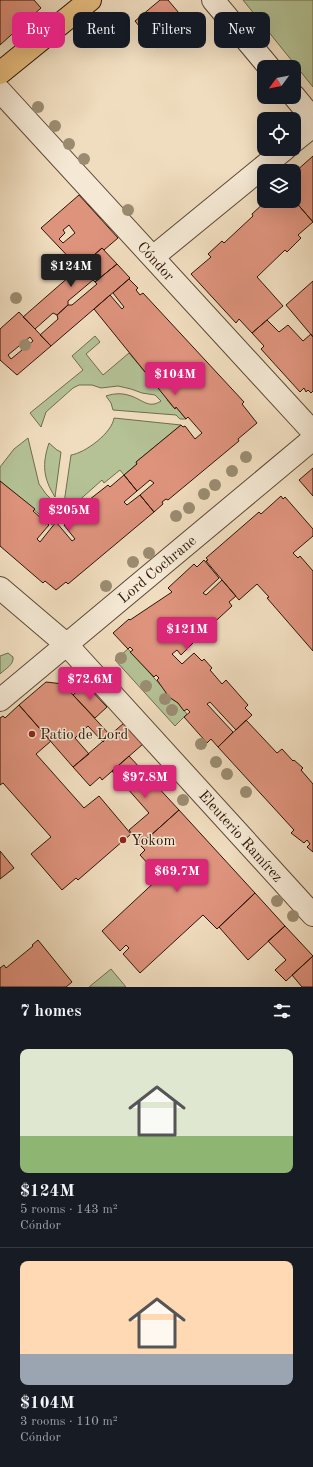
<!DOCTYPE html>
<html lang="en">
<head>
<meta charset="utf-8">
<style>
	:root { --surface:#171b24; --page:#20242c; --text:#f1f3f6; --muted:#9ea1a6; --line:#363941; --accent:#db2777 }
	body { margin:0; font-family:"Old Standard TT",serif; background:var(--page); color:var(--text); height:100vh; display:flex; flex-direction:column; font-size:15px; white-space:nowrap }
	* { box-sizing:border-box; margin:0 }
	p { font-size:13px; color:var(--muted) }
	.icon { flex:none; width:22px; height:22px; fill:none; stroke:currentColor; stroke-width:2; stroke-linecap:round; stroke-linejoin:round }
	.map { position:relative; height:987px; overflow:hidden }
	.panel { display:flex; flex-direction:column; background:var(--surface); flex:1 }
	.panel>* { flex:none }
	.guide { position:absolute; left:12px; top:12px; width:289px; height:36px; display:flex; gap:8px }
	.needle { width:26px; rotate:238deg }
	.tools { position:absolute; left:257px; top:60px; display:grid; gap:8px }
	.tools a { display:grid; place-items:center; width:44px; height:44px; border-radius:8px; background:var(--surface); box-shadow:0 4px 16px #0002; font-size:20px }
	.price { position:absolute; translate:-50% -34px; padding:0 9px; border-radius:4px; background:var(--accent); color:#fff; font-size:13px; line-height:26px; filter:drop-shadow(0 1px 2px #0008) }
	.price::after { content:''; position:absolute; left:50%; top:24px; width:12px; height:9px; margin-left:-6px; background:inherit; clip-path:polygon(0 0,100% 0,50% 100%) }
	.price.selected { background:#222; color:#fff }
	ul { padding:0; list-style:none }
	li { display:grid; align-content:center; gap:8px; height:212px; padding:0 20px }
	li+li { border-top:1px solid var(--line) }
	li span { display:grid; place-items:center; height:124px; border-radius:8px; color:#555 }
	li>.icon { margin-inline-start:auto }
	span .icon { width:72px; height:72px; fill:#fffc; stroke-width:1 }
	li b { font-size:17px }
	h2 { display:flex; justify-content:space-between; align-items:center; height:48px; padding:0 20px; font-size:17px }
	.pill { padding:0 14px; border-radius:8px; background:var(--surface); box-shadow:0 4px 16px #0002; font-size:14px; line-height:36px }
	.pill.selected { background:var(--accent); color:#fff }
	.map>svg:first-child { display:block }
</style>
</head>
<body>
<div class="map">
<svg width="313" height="987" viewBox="0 0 313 987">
	<rect width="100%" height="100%" fill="#f0ddbf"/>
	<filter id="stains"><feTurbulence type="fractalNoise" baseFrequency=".005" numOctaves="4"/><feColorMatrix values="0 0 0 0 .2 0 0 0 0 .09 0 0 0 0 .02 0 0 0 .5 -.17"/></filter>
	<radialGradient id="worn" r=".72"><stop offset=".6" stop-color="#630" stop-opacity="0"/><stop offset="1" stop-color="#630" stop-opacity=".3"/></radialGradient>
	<path fill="#b4c296" stroke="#706c4e" d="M243 0H313V87Z
		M95 336 100 342 86 354 103 375 129 353 168 399 167 400 174 408 176 407 186 419H180L176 415 113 410 111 403 106 396C115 393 123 393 131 396 143 400 149 409 161 401L155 395 142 393 131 389 118 386 101 388 92 385H79L73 388 46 412 41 427 30 413 83 370 72 356Z
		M114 418 181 425 136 462 137 464 124 475 120 470 104 483 102 480 75 504 76 506 62 517 71 455C85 453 112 433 114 418Z
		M28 438 39 484 46 494 54 502 52 525 0 481V467L14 449Z
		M49 443 57 450 61 452 55 497C43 478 42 464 49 443Z
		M128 649 164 689 169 697 178 703 187 714 175 726 115 660Z
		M8 653 13 657C14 665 5 669 0 674V656Z
		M111 969 126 987H89Z"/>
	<path fill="#de937d" stroke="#2c1507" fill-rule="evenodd" d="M0 0H34L41 8 0 45Z
		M160 0H168L190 26 166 47 163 43 157 48 150 40 147 42 140 33 143 31 135 21Z
		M313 156V222L294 200V173Z
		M79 195 118 238 104 250 102 248 79 268 41 228ZM69 225 75 233 63 243 59 239 65 233 63 230Z
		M294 200 313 222 298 235 301 238 287 252 285 250 257 277 283 306 252 333 239 319 236 323 191 274 211 257 208 254 222 241 224 243 253 216 252 214 266 201 269 204 272 201Z
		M102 248 117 264 95 282 93 280 68 301V305L57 315 53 313 35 329 23 317Z
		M117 264 130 278 51 346 40 335 58 319 57 315 68 305H72L97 284 95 282Z
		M129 279 138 288 136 290 140 295 143 293 244 402 242 404 257 423 238 439 239 441 168 500 166 499 162 502 163 504 154 512 140 495 154 483 150 480 137 491 124 475 137 464 136 462 181 425 183 427 185 426 195 439 202 433 188 417 186 419 176 407 175 409 94 309 110 295 122 309 124 307 113 293Z
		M313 281V337L286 305Z
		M19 312 51 346 17 375 0 360V329ZM30 337 33 341 11 359 8 355Z
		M267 320 279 332 288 325 303 341 311 334 313 337V391L311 393 308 390 306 392 304 388 300 392 261 349 264 346 252 333Z
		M313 468V496L299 480Z
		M124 475 137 491 124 502 127 505 140 495 154 512 68 584 66 582 56 590 45 581 43 583 0 546V481L35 509 33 511 49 525 37 539 40 542 56 522 72 541 75 539 64 525 69 521 66 518 108 485 110 487Z
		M281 496 283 499 285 497 313 529V536L293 553 298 558 300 556 313 571V651L267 598 269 597 257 584 239 600 206 561 208 560 206 558 259 512 261 514Z
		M204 560 219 578 203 593 206 595 222 580 236 596 229 602 232 606 206 630 203 626 189 639 193 643 181 655 177 650 172 654 182 664 194 653 202 661 204 659 212 668 210 670 222 684 226 680 248 705 245 708 252 715 236 730 210 702 207 704 233 732 218 747 211 739 207 743 184 717 190 712 187 709 184 711 178 703 169 697 157 680 159 678 156 675 154 677 130 652 133 650 130 647 128 649 113 633 129 619 130 620 172 592 168 588 194 564 197 567Z
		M46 682 63 684 110 735 103 742 88 726 75 738 89 754 73 767 19 705Z
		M85 684 107 707 95 718 73 695Z
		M19 705 51 741 36 754 84 808 99 796 131 834 78 880 76 878 62 890 31 854 51 837 3 783 0 785V718L3 716 5 718Z
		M246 720 277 753 282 749 293 761 294 760 303 768 301 770 313 784V852L307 847 310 844 307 840 304 843 291 833 294 830 218 747Z
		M124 723 143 744 102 780 100 777 90 786 73 767Z
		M129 756 179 810 140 845 129 830 149 813 112 771Z
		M179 810 255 893 217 929 203 915 140 973 123 954 129 948 126 945 120 951 102 931 160 877 140 855 145 850 140 845Z
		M0 851 14 868 0 879Z
		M255 893 285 926 248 960 219 927Z
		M285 926 313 956 286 981 275 970 286 960 268 941Z
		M38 940 72 982 66 987H0V968L4 965 6 968 33 946 32 945Z
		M313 956V987H302L292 975Z"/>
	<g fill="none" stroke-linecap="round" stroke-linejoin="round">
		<defs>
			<path id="minor" d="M213 0 269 67
				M0 91 313 432
				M294 96 313 119
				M294 141 313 126
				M153 257 285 149
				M0 588 67 645 313 915
				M0 700 313 439"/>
			<path id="major" d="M0 73 90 0"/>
		</defs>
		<use href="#minor" stroke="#5d4735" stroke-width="24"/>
		<use href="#major" stroke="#2c1507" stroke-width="24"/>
		<use href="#minor" stroke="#f5e9d5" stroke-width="22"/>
		<use href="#major" stroke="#e8be80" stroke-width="22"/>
	</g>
	<g fill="#9b8c71">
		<circle cx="38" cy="107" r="6"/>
		<circle cx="55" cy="126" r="6"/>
		<circle cx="69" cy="144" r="6"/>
		<circle cx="84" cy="159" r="6"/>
		<circle cx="128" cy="210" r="6"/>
		<circle cx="60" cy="270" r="6"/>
		<circle cx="16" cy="298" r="6"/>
		<circle cx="25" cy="345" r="6"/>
		<circle cx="246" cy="457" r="6"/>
		<circle cx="232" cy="471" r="6"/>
		<circle cx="215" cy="485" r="6"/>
		<circle cx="204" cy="494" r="6"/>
		<circle cx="189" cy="508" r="6"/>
		<circle cx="176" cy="516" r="6"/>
		<circle cx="149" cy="553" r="6"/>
		<circle cx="133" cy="562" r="6"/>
		<circle cx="106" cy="586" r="6"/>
		<circle cx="121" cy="658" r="6"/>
		<circle cx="146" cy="686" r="6"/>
		<circle cx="165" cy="699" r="6"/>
		<circle cx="172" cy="710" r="6"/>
		<circle cx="201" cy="744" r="6"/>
		<circle cx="216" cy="762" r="6"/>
		<circle cx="227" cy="774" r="6"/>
		<circle cx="246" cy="792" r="6"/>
		<circle cx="183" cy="800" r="6"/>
		<circle cx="277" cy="901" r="6"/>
		<circle cx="293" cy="916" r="6"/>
	</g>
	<g fill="#8f2418" stroke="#f5e9d5" stroke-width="1.5">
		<circle cx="32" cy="734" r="4"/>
		<circle cx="123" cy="840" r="4"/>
	</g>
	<g text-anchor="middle" stroke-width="3" stroke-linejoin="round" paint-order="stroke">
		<g font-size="15" fill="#2c1507" stroke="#f5e9d5">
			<text transform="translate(156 261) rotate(48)" y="5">Cóndor</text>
			<text transform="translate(157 569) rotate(-40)" y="5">Lord Cochrane</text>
			<text transform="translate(241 836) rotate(48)" y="5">Eleuterio Ramírez</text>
		</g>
		<g font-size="15" fill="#2c1507" stroke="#f5e9d5" text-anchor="start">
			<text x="40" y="739">Patio de Lord</text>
			<text x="131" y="845">Yokom</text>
		</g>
	</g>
	<rect width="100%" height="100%" filter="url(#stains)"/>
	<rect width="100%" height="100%" fill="url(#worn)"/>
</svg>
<div class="tools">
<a><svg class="needle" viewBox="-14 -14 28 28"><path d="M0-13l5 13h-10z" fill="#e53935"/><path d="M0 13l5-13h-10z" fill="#9ea1a6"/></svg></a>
<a><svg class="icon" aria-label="locate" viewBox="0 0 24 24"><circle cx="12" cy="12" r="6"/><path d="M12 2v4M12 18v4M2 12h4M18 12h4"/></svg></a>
<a><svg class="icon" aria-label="layers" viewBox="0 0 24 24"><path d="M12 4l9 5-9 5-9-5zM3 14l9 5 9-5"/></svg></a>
</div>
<b class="price selected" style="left:71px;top:288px">$124M</b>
<b class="price" style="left:175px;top:396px">$104M</b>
<b class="price" style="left:69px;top:532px">$205M</b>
<b class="price" style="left:187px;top:651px">$121M</b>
<b class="price" style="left:90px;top:701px">$72.6M</b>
<b class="price" style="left:145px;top:799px">$97.8M</b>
<b class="price" style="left:177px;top:893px">$69.7M</b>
<div class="guide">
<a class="pill selected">Buy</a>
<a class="pill">Rent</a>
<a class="pill">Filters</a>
<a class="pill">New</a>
</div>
</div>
<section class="panel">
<h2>7 homes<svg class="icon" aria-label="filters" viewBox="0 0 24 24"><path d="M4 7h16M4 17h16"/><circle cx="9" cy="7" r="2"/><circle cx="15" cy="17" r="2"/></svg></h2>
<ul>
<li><span style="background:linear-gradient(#dfe7d0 70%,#8fb573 0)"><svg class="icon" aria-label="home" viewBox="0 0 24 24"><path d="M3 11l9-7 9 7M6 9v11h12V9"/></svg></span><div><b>$124M</b><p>5 rooms · 143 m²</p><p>Cóndor</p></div></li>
<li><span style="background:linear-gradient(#ffd9b3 75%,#9aa5b1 0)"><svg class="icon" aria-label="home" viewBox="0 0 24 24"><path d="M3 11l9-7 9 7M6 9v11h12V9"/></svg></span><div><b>$104M</b><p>3 rooms · 110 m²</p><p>Cóndor</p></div></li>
</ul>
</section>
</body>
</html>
